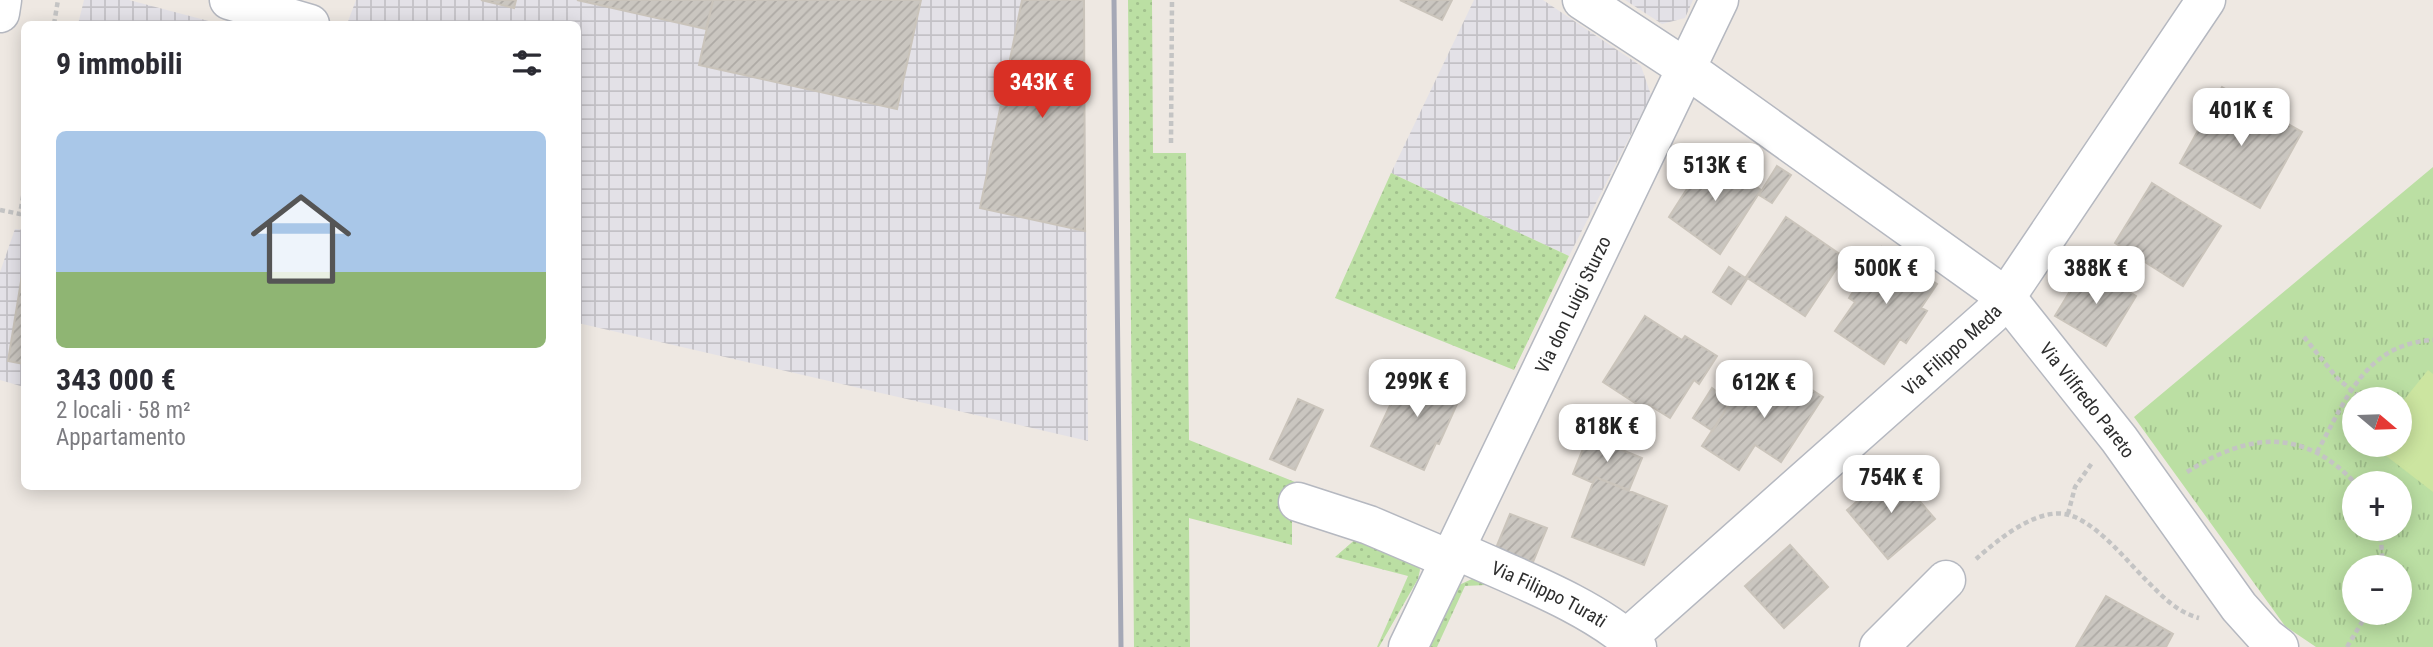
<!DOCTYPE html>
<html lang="it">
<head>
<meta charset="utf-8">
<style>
	:root { --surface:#fff; --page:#f2f2f3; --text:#2b2b33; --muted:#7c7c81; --line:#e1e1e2; --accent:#d93025 }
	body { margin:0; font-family:"Roboto Condensed",sans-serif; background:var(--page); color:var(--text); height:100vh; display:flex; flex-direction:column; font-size:26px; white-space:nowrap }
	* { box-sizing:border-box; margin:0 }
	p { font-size:23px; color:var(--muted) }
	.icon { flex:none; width:38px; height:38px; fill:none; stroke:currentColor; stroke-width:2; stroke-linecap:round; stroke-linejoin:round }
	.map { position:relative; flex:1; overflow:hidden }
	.drawer { position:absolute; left:21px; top:21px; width:560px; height:469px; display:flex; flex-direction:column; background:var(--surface); border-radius:10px; box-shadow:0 4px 18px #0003 }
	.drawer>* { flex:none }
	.needle { width:46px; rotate:109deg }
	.controls { position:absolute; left:2342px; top:387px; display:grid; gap:14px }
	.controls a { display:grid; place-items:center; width:70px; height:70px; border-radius:50%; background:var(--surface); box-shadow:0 4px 18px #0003; font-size:35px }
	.price { position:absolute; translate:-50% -60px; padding:0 16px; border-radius:14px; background:#fff; color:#222; font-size:23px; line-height:46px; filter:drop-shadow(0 2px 4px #0008) }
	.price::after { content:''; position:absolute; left:50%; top:42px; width:21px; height:16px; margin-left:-10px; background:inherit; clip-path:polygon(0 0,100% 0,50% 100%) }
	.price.selected { background:var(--accent); color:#fff }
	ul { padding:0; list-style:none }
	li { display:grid; align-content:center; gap:14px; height:371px; padding:0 35px }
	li+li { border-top:2px solid var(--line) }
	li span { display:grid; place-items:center; height:217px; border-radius:10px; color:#555 }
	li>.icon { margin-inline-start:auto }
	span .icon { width:126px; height:126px; fill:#fffc; stroke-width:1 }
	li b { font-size:30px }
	h2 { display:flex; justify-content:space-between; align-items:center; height:84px; padding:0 35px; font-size:30px }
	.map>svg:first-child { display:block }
</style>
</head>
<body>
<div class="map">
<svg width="2433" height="647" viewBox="0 0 2433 647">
	<defs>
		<pattern id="industrial-grid" width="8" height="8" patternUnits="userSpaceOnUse" patternTransform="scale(1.75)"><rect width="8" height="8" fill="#e3e1e7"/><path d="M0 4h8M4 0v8" fill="none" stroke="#c3c1c6"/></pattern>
		<pattern id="grass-dots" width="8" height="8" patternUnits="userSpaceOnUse" patternTransform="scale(1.75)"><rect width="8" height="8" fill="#bbdfa3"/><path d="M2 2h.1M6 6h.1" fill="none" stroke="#a1c08d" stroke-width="1.8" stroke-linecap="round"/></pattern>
		<pattern id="park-tufts" width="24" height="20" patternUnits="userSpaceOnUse" patternTransform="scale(1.75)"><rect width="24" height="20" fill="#bbdfa3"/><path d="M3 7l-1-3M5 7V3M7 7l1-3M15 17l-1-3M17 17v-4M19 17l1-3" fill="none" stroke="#a1c08d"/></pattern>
		<pattern id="building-hatch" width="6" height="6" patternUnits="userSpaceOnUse" patternTransform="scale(1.75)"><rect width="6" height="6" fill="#cac6c0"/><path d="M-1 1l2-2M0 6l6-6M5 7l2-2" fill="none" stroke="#aeaaa5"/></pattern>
	</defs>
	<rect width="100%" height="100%" fill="#eee8e2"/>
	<path fill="url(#industrial-grid)" d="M84 0H129L220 24H78Z
		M356 0H1084L1088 441 578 323V24H347Z
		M1474 0H1543L1641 66 1651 95 1569 256 1391 173Z
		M1625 0H1693L1685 18 1662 24Z
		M15 229 24 230V387L0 380V272Z"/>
	<path fill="url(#grass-dots)" d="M1128 0H1152L1153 153H1186L1189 440 1305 486 1292 519V545L1189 518 1190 647H1134Z
		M1391 173 1569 256 1514 370 1335 298Z
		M1358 537 1418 562 1420 570 1418 579 1379 647H1377L1408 576 1335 557Z
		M1472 579 1482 582 1486 585 1465 586 1437 647H1426L1459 585Z"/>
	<path fill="url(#park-tufts)" fill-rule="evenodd" d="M2433 167V647H2316L2285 626 2134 417ZM2354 399H2399V444H2354ZM2354 483H2399V528H2354ZM2354 567H2399V612H2354Z"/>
	<path fill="#cce5a0" d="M2428 370 2433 374V492L2372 445 2399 444V406Z"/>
	<path fill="url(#building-hatch)" stroke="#cac4bb" stroke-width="2" d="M481 0H516L514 8Z
		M577 0H713L706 29Z
		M713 0H921L897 109 699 65Z
		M1022 0H1084L1085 231 980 208Z
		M1400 0H1452L1442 20Z
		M2222 87 2302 132 2260 208 2180 163Z
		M1710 153 1756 183 1754 185 1761 190 1720 254 1669 217Z
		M1777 166 1791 175 1772 203 1759 195Z
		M2152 183 2221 226 2183 286 2115 243Z
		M1786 217 1844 257 1805 316 1746 277Z
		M1882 247 1937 284 1921 308 1927 311 1906 343 1900 339 1884 364 1835 331 1855 302 1849 298Z
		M24 263V364L8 361Z
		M2086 265 2136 296 2106 346 2055 316Z
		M1729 267 1747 279 1731 304 1713 292Z
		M1645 316 1682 340 1685 336 1717 356 1699 384 1694 380 1670 418 1649 405 1646 410 1603 382Z
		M1773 365 1823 397 1781 462 1755 445 1739 470 1702 446 1738 391 1751 399Z
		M1408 367 1462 393 1439 444 1436 443 1424 470 1371 446Z
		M1723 383 1736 392 1713 431 1693 418 1712 388 1717 392Z
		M1298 399 1323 410 1295 470 1270 459Z
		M1588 436 1642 458 1629 490 1595 477 1593 483 1573 474Z
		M1893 470 1935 519 1888 559 1847 510Z
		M1595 477 1667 506 1644 565 1572 537Z
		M1510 514 1547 528 1533 562 1496 548Z
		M1790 545 1828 587 1784 628 1745 586Z
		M2106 596 2173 634 2166 647H2076Z"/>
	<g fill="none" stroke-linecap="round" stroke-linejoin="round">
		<defs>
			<g id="minor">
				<path d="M229 0 310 24"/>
				<path id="s1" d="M1582 0 1687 69 2006 297 2119 439 2239 607 2266 637 2279 647"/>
				<path d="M0 13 2 0"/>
				<path d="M1298 502 1369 525 1451 560"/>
				<path id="s2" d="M1456 550C1514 577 1590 604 1637 647"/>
				<path id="s3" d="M1627 638 1991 315 2006 297 2206 0"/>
				<path id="s4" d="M1408 647 1719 0"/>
				<path d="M1879 647 1946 580"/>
			</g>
		</defs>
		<use href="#minor" stroke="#b5b8c0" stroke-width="41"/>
		<path stroke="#c4c4c4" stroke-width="4.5" stroke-dasharray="5 3.5" stroke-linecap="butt" d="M54 24 58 0
			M1171 143 1172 0
			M0 210 20 214 24 191
			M2304 337 2337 378 2362 399
			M2317 452C2346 400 2365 344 2433 340
			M2187 472C2248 433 2303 427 2355 483
			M2068 514 2075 487 2092 463
			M2380 528 2383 567
			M1976 559C1999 539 2042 502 2075 517 2103 530 2126 560 2147 581 2163 597 2177 612 2199 618
			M2347 647 2368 612"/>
		<use href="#minor" stroke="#fff" stroke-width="38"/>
		<path stroke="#a5a8b6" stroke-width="5" d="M1114 0 1121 647"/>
	</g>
	<g text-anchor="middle" stroke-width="5" stroke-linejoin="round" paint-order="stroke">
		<g font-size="19" fill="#2e2e2e" stroke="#fff">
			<text dy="7" stroke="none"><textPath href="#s4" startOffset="380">Via don Luigi Sturzo</textPath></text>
			<text dy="7" stroke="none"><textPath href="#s3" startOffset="434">Via Filippo Meda</textPath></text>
			<text dy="7" stroke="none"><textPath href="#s1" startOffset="649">Via Vilfredo Pareto</textPath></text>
			<text dy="7" stroke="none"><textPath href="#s2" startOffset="103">Via Filippo Turati</textPath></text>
		</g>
	</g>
</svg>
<div class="controls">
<a><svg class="needle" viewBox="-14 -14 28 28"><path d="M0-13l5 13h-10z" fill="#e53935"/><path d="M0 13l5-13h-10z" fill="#7c7c81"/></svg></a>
<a>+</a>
<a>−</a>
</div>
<b class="price selected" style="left:1042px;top:120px">343K €</b>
<b class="price" style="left:2241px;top:148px">401K €</b>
<b class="price" style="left:1715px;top:203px">513K €</b>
<b class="price" style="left:1886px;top:306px">500K €</b>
<b class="price" style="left:2096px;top:306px">388K €</b>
<b class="price" style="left:1417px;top:419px">299K €</b>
<b class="price" style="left:1764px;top:420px">612K €</b>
<b class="price" style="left:1607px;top:464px">818K €</b>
<b class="price" style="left:1891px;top:515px">754K €</b>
<section class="drawer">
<h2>9 immobili<svg class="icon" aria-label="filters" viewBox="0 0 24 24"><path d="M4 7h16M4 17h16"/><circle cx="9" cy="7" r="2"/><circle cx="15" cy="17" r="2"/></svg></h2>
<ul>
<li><span style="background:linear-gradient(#a9c7e8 65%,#8fb573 0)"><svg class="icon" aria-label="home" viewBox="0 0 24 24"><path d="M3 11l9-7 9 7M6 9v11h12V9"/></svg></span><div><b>343 000 €</b><p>2 locali · 58 m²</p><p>Appartamento</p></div></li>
</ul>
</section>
</div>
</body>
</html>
